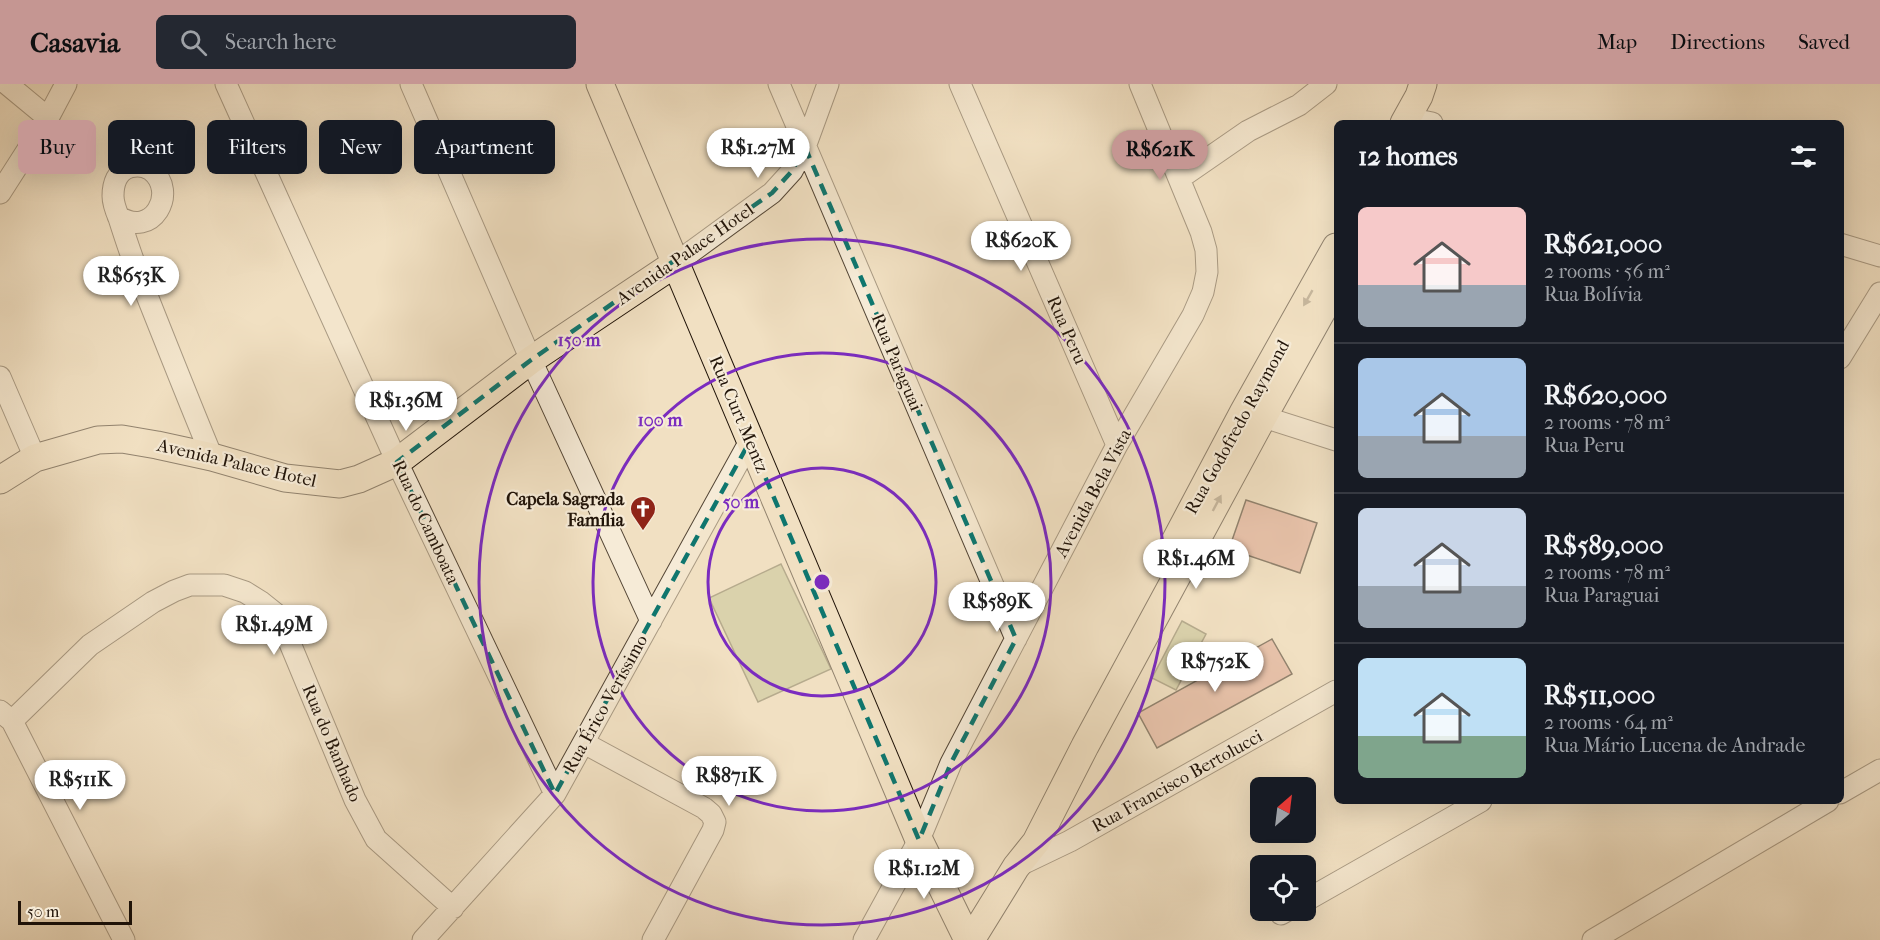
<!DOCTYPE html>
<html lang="en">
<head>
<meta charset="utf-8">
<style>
	:root { --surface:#171b24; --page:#242831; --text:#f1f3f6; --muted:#9ea1a6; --line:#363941; --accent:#c59692 }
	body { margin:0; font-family:"IM FELL French Canon",serif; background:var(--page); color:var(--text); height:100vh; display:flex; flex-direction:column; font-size:22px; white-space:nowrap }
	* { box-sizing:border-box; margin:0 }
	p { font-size:20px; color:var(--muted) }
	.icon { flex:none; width:33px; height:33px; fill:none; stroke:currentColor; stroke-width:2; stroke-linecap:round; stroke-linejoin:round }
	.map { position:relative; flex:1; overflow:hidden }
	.drawer { position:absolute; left:1334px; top:36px; width:510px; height:684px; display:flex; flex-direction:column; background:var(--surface); border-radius:9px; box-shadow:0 6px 24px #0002 }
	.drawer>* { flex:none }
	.hud { position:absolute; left:18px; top:36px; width:570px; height:54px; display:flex; gap:12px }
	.needle { width:39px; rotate:28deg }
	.controls { position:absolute; left:1250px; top:693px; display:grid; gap:12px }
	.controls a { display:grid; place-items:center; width:66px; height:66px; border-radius:9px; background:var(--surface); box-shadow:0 6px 24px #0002; font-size:30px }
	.scale { position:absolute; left:18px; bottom:15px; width:114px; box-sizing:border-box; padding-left:6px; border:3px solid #201308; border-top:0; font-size:16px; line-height:21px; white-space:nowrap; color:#201308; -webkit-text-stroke:4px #f6ebd7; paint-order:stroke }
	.price { position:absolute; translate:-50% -51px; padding:0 14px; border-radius:21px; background:#fff; color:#222; font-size:20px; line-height:39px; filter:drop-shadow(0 2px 3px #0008) }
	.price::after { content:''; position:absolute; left:50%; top:36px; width:18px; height:14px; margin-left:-9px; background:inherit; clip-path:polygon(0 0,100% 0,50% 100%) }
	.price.current { background:var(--accent); color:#111 }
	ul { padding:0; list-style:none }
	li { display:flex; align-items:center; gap:18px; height:150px; padding:0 24px }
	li+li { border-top:2px solid var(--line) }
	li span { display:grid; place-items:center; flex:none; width:168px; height:120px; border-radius:9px; color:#555 }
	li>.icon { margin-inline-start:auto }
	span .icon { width:72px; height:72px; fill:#fffc; stroke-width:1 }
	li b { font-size:26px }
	h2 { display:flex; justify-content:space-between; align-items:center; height:72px; padding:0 24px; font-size:26px }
	.pill { padding:0 21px; border-radius:9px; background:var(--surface); box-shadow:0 6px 24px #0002; font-size:21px; line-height:54px }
	.pill.current { background:var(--accent); color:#111 }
	header { display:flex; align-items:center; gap:36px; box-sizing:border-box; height:84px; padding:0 30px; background:var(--accent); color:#111 }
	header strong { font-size:28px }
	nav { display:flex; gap:33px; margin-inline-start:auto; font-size:21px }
	.search { width:420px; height:54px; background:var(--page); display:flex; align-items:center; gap:15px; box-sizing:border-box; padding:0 21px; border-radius:9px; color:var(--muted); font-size:22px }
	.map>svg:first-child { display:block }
</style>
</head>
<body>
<header>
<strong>Casavia</strong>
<div class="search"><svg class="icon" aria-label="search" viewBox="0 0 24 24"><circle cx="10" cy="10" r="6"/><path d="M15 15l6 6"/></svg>Search here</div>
<nav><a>Map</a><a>Directions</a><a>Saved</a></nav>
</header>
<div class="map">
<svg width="1880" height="856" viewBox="0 0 1880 856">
	<rect width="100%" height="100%" fill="#f1e0c2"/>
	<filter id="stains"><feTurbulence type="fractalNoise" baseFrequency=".00333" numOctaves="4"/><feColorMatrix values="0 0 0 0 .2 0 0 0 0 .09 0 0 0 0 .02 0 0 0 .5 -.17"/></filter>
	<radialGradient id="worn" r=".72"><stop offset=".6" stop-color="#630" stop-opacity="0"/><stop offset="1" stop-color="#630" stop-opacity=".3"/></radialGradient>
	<path fill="#bfc190" stroke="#706a4c" stroke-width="1.5" d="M781 480 831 585 758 618 709 514Z
		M1182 537 1206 550 1176 606 1152 594Z"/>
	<path fill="#dda08f" stroke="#201308" stroke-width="1.5" d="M1246 416 1317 439 1300 489 1229 465Z
		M1272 555 1292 590 1157 664 1138 629Z"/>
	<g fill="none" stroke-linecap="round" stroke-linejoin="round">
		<defs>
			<path id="minor" d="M7 0 48 34
				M226 0 397 378 555 710
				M411 0 531 276 651 537
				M779 0 1016 555
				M960 0 1117 361
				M1407 34 1432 39
				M1180 94 1248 47 1299 21 1326 0
				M0 109 48 34 66 0
				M118 132C152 156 179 108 151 86 145 82 137 81 130 83 117 87 113 100 113 112 113 120 116 127 119 134 126 156 133 178 142 199 165 257 188 315 212 373
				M1840 160 1880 172
				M676 179 772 109 792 87 805 63 828 0
				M1840 274 1880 209
				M0 293 35 374
				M1248 328 1336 356
				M0 627 12 637 124 856
				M12 637 90 561 153 518 174 507 190 501H224L245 508 261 518 276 530 287 552 355 716 376 755 453 824
				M584 659 704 724 711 730 715 738 713 746 653 856
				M1840 709 1880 686
				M1020 781 1070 757 1336 607
				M1305 817 1481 717
				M1281 830 1288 826
				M423 856 555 710 750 357
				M864 856 919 756 951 679 1117 361 1193 231 1203 208 1207 188 1206 166 1201 148 1140 0
				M1593 856 1828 717"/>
			<path id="major" d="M600 0 919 756 968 856
				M1404 39 1419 12 1423 0
				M0 396 35 374 98 356 122 355 157 361 212 373 285 394 340 400 359 395 397 378 531 276 676 179
				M1163 480 1244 327 1336 163
				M971 856 1016 783 1036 758 1085 662 1263 333 1336 202"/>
		</defs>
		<use href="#minor" stroke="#544636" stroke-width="23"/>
		<use href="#major" stroke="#201308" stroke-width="29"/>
		<use href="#minor" stroke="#f6ebd7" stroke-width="21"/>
		<use href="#major" stroke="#f1e0c2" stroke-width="27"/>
	</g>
	<defs><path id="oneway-solid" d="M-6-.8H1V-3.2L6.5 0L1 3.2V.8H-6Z" transform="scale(1.5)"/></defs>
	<g fill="#93846e">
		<use href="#oneway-solid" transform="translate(1308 214) rotate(120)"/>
		<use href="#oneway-solid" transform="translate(1217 419) rotate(-62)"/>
	</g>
	<path d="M0 0H1880V856H0ZM805 63 1016 555 951 679 919 756 750 357 555 710 397 378 531 276 772 109 792 87Z" fill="#f1e0c2" fill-opacity=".55" fill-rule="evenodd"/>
	<path fill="none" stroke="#0f766e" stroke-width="4.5" stroke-dasharray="12 8" stroke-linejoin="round" d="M805 63 1016 555 951 679 919 756 750 357 555 710 397 378 531 276 772 109 792 87Z"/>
	<g fill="none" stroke="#7b2cbf" stroke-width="3">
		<circle cx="822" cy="498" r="114"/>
		<circle cx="822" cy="498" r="229"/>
		<circle cx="822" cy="498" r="343"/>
	</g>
	<defs>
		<symbol id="church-pin" viewBox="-11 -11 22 30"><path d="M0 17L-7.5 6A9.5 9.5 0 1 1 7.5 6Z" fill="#8f2418" stroke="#f6ebd7"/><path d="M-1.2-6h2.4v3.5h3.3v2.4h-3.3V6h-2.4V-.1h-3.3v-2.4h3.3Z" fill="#fff"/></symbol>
	</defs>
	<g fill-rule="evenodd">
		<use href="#church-pin" x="628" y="410" width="30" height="40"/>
	</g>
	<g text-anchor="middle" stroke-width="4.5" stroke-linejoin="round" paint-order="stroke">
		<g font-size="18" fill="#201308" stroke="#f6ebd7">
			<text transform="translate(685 170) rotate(-35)" y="6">Avenida Palace Hotel</text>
			<text transform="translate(1067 246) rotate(66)" y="6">Rua Peru</text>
			<text transform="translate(897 278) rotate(67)" y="6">Rua Paraguai</text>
			<text transform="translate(739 330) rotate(67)" y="6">Rua Curt Mentz</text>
			<text transform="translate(1237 343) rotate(-61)" y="6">Rua Godofredo Raymond</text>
			<text transform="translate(237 379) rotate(13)" y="6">Avenida Palace Hotel</text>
			<text transform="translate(1093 409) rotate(-62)" y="6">Avenida Bela Vista</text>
			<text transform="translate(426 438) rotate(65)" y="6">Rua do Camboata</text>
			<text transform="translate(605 620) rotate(-61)" y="6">Rua Érico Veríssimo</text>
			<text transform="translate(332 659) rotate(67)" y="6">Rua do Banhado</text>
			<text transform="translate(1177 697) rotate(-29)" y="6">Rua Francisco Bertolucci</text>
		</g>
		<g font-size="18" font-weight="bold" fill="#201308" stroke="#f6ebd7" text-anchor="end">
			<text x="624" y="421">Capela Sagrada<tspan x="624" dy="21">Família</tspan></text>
		</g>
	</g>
	<circle cx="822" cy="498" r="9" fill="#7b2cbf" stroke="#f6ebd7" stroke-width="3"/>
	<g font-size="18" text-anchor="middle" font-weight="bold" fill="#7b2cbf" stroke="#f6ebd7" stroke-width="4.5" stroke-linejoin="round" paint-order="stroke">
		<text x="579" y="262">150 m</text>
		<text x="660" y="342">100 m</text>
		<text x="741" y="424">50 m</text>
	</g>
	<rect width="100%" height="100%" filter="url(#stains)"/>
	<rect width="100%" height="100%" fill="url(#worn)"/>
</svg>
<div class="controls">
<a><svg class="needle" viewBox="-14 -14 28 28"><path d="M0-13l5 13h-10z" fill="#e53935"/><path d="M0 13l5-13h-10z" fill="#9ea1a6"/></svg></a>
<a><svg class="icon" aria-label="locate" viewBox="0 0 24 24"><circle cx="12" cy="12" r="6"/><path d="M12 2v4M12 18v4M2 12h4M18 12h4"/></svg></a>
</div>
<div class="scale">50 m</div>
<b class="price" style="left:758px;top:95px">R$1.27M</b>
<b class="price current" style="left:1160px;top:97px">R$621K</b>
<b class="price" style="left:1021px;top:188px">R$620K</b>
<b class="price" style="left:131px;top:223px">R$653K</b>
<b class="price" style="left:406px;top:348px">R$1.36M</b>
<b class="price" style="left:1196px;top:506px">R$1.46M</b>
<b class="price" style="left:997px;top:549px">R$589K</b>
<b class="price" style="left:274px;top:572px">R$1.49M</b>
<b class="price" style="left:1215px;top:609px">R$752K</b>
<b class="price" style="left:729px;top:723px">R$871K</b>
<b class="price" style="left:80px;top:727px">R$511K</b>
<b class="price" style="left:924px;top:816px">R$1.12M</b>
<div class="hud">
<a class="pill current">Buy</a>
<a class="pill">Rent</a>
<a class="pill">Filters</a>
<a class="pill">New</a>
<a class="pill">Apartment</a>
</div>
<section class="drawer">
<h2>12 homes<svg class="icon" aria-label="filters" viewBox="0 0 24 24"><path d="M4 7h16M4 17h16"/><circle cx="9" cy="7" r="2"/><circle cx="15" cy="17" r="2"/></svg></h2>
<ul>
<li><span style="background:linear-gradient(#f6c9c9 65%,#9aa5b1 0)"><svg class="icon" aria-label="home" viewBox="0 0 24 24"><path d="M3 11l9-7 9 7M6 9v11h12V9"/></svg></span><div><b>R$621,000</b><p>2 rooms · 56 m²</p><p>Rua Bolívia</p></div></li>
<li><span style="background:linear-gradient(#a9c7e8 65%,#9aa5b1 0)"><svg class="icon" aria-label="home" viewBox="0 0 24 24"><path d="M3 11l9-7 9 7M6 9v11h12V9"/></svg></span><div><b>R$620,000</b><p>2 rooms · 78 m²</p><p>Rua Peru</p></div></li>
<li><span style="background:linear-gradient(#c9d6e8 65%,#9aa5b1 0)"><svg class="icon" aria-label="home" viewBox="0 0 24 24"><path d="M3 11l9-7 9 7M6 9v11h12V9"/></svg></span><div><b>R$589,000</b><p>2 rooms · 78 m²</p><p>Rua Paraguai</p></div></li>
<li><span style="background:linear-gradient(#bfe0f5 65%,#7fa58c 0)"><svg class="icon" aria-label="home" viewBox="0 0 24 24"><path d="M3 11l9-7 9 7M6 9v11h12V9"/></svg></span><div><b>R$511,000</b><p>2 rooms · 64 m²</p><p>Rua Mário Lucena de Andrade</p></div></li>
</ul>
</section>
</div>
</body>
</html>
